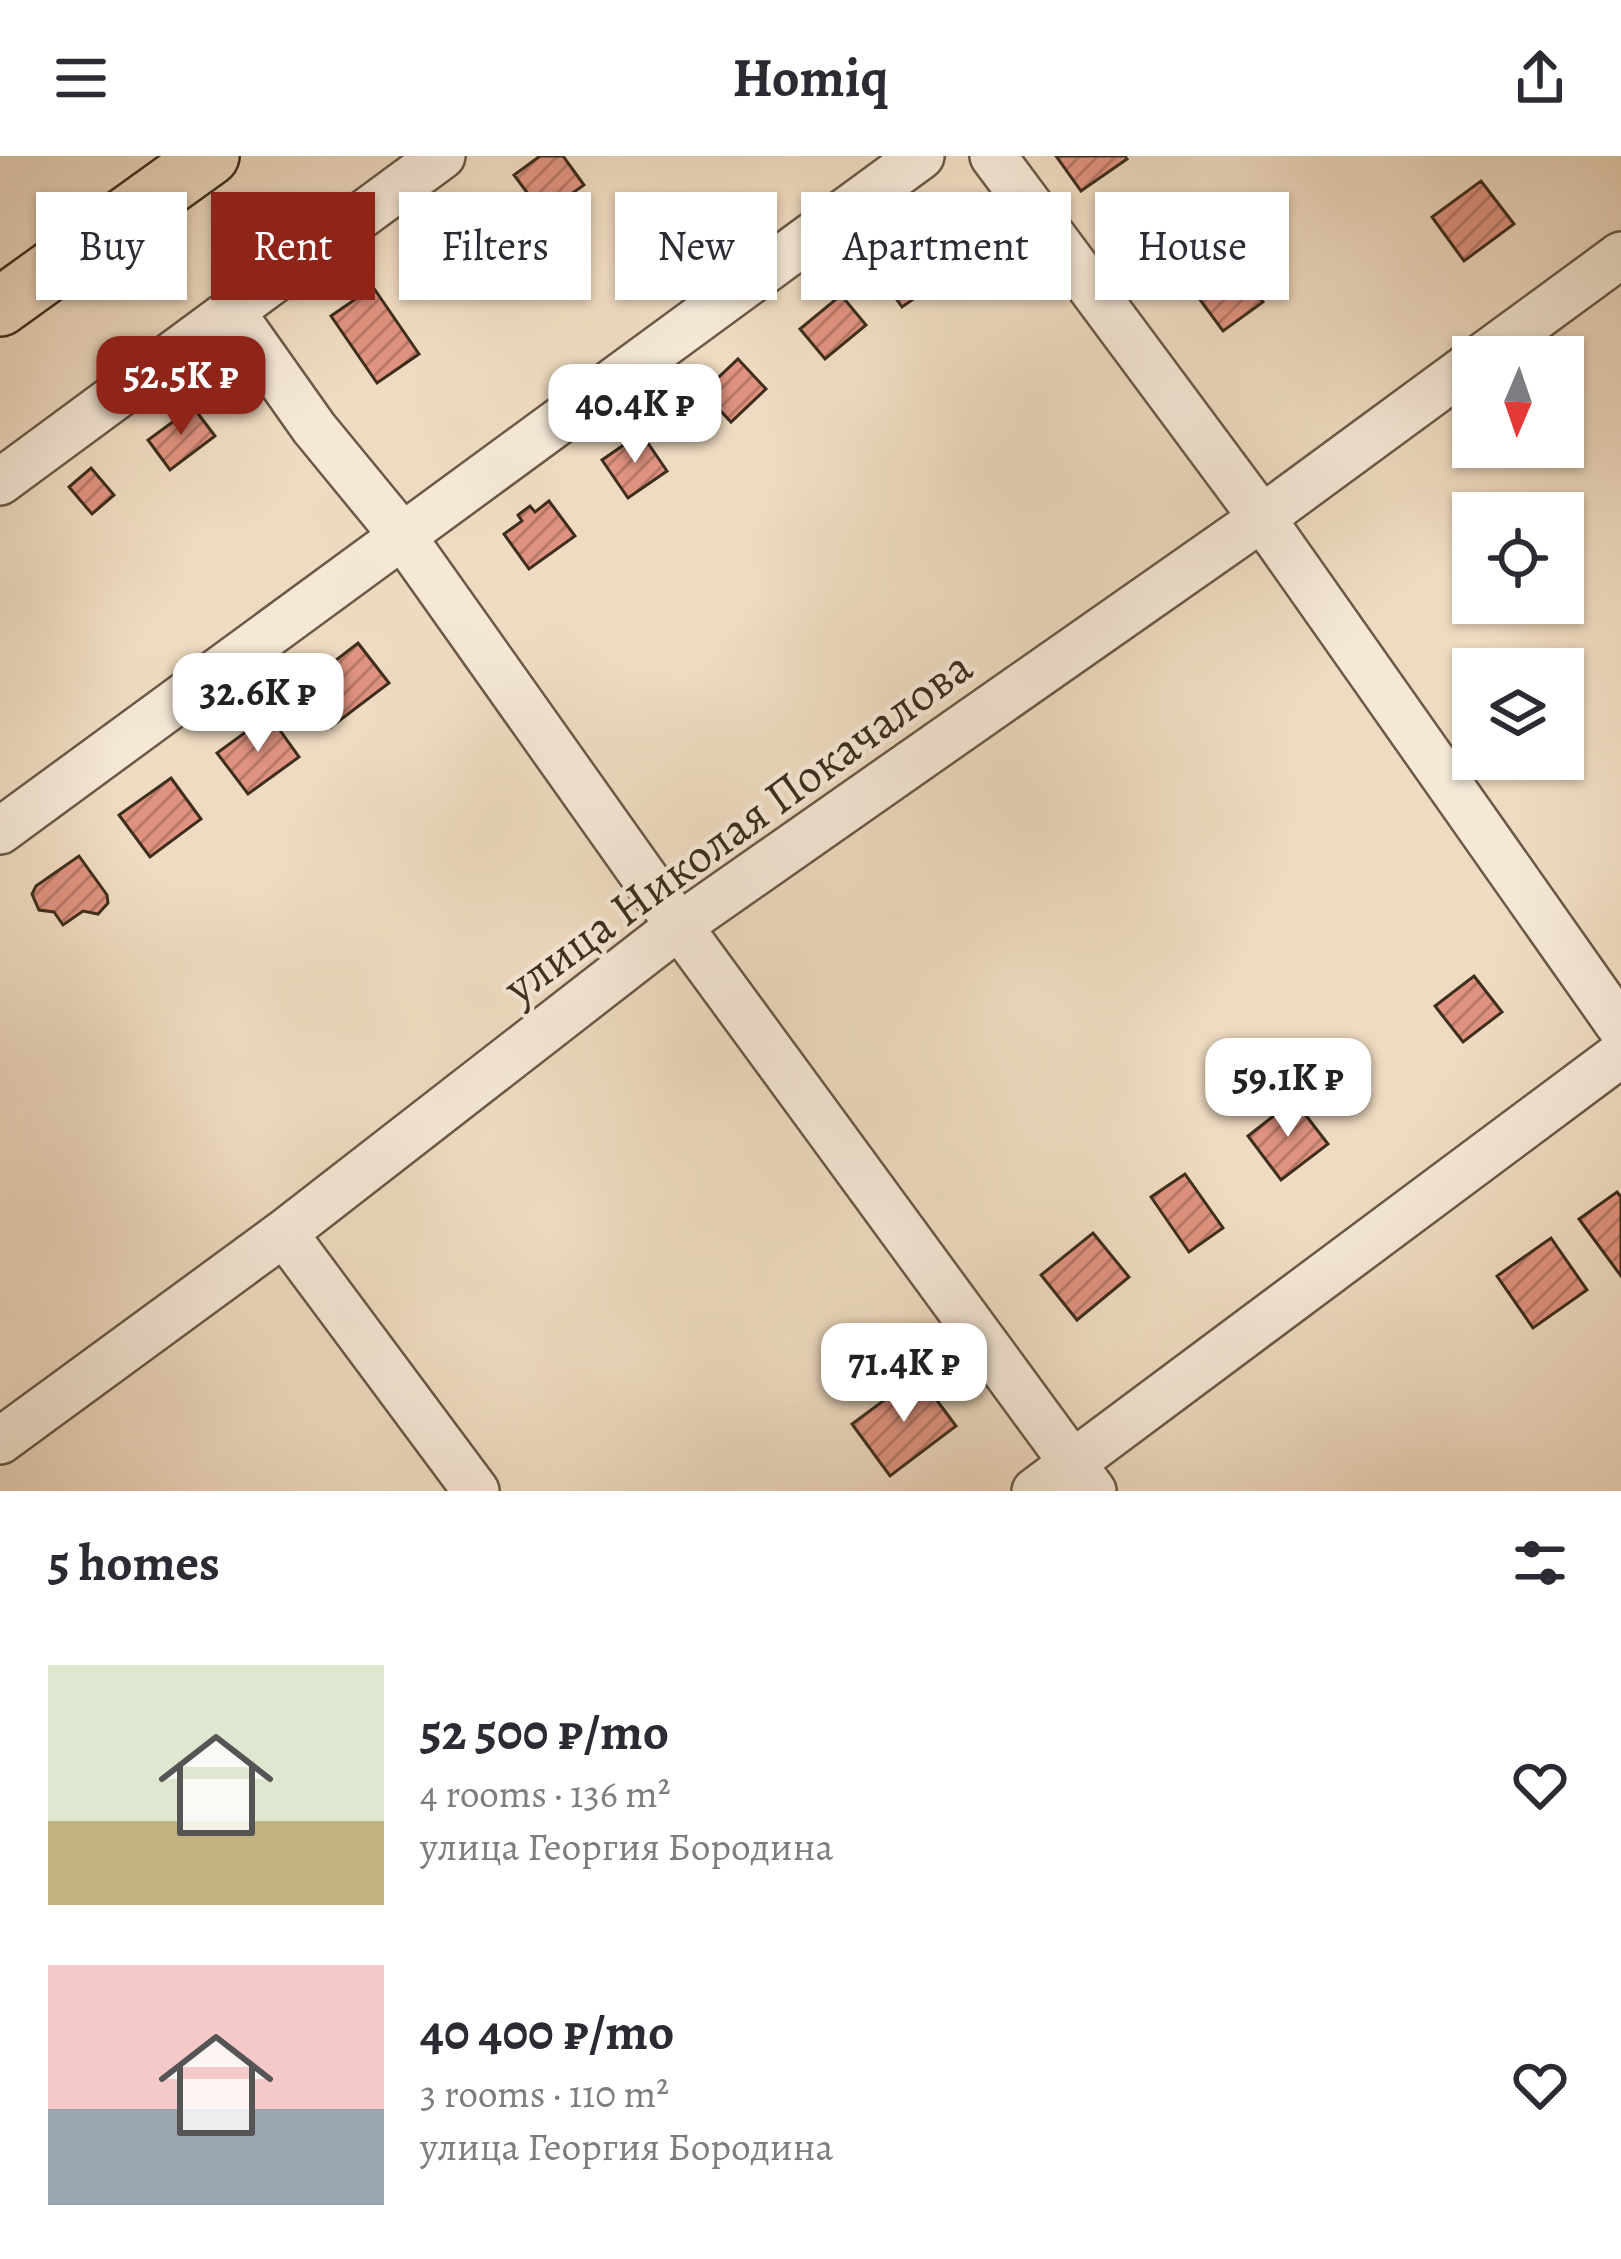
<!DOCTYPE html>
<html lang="en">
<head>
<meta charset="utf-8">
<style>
	:root { --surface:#fff; --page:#f7f7f7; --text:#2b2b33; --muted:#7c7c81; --accent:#8f2418 }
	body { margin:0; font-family:Alegreya,serif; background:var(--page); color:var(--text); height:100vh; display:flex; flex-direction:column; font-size:45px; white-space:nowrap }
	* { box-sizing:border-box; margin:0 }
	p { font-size:39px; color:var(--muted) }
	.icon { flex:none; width:66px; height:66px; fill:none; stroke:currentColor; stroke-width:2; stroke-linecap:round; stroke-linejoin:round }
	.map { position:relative; height:1335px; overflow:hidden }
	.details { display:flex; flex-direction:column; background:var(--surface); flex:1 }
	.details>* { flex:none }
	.guide { position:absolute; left:36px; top:36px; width:1551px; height:108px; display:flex; gap:24px }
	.needle { width:78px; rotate:182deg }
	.tools { position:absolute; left:1452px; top:180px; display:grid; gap:24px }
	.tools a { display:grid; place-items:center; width:132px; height:132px; border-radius:0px; background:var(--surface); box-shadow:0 3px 9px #0004; font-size:60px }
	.price { position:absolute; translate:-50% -102px; padding:0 27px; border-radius:24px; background:#fff; color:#222; font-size:39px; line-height:78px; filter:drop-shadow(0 3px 6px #0008) }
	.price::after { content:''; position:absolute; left:50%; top:72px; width:36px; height:27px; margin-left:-18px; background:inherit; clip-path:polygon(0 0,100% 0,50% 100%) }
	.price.on { background:var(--accent); color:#fff }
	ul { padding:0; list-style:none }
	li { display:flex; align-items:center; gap:36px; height:300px; padding:0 48px }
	li span { display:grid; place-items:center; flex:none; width:336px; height:240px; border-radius:0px; color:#555 }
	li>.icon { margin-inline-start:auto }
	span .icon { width:144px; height:144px; fill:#fffc; stroke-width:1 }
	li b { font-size:51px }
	h2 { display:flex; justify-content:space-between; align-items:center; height:144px; padding:0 48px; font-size:51px }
	.tag { padding:0 42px; border-radius:0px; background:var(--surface); box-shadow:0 3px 9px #0004; font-size:42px; line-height:108px }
	.tag.on { background:var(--accent); color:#fff }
	header { display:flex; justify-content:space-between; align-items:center; height:156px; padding:0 48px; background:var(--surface); font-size:54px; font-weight:700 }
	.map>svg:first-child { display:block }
</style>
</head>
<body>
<header><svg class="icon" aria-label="menu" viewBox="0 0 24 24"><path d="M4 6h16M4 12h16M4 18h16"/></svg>Homiq<svg class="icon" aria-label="share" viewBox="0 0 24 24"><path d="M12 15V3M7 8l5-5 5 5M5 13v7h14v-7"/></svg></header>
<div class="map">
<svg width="1621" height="1335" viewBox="0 0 1621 1335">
	<defs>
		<pattern id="building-hatch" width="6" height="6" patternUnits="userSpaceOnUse" patternTransform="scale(3)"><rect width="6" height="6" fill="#df927f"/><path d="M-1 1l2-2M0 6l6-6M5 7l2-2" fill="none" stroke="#b67867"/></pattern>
	</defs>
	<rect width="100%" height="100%" fill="#efdbc1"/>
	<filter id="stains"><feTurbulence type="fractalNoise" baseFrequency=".00167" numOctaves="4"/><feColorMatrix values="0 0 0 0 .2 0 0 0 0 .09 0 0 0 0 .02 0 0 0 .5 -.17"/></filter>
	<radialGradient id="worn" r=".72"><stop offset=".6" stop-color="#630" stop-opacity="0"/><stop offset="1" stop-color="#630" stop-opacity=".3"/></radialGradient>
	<path fill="url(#building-hatch)" stroke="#3d2e1d" stroke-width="3" d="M540 0H563L584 29 543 58 514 19Z
		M1056 0H1125L1127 3 1081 35Z
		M1481 25 1514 68 1464 105 1432 61Z
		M453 45 490 94 437 133 401 84Z
		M916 77 947 120 902 151 872 108Z
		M1238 112 1263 146 1223 175 1198 141Z
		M373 131 419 198 377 227 331 160Z
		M841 139 866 169 825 203 800 173Z
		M738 203 766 233 731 266 703 236Z
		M193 251 215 280 170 314 148 284Z
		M641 277 667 315 628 342 602 304Z
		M91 312 114 339 92 358 69 331Z
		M549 345 575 380 529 413 504 378 522 365 518 359 530 350 535 356Z
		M358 487 389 527 331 571 300 532Z
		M269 559 299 601 248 638 217 597Z
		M171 622 201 663 150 701 119 659Z
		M79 700 107 739 108 747 98 758 83 755 63 769 54 756 39 754 32 738 36 730Z
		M1474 820 1502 856 1463 886 1435 850Z
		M1294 944 1328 988 1281 1024 1248 980Z
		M1185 1018 1223 1072 1189 1096 1151 1041Z
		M1617 1036 1621 1041V1120L1579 1063Z
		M1093 1077 1129 1121 1077 1164 1041 1119Z
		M1551 1082 1587 1134 1533 1172 1497 1120Z
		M918 1219 956 1270 890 1320 852 1268Z"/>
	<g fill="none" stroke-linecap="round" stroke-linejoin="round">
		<defs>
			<path id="minor" d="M993 0 1262 362 1621 872
				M232 156 314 272 401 378 679 770 1093 1335
				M1482 201 1621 99
				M0 326 442 0
				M0 675 921 0
				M284 1077 476 1335
				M0 1285 284 1077 679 770 1262 362 1473 207
				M1035 1335 1621 898"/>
			<path id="major" d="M0 151 210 0"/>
		</defs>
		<use href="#minor" stroke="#6a5946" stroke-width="50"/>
		<use href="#major" stroke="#3d2e1d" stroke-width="62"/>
		<use href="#minor" stroke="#f5e8d7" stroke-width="45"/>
		<use href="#major" stroke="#efdbc1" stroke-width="57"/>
	</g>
	<g text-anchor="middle" stroke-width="9" stroke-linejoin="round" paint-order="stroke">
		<g font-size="48" fill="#3d2e1d" stroke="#f5e8d7">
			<text transform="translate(737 670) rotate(-36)" y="17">улица Николая Покачалова</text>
		</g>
	</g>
	<rect width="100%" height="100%" filter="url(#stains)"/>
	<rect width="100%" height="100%" fill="url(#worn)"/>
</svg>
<div class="tools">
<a><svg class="needle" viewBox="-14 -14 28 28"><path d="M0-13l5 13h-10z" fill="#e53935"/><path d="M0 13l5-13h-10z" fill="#7c7c81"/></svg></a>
<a><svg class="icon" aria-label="locate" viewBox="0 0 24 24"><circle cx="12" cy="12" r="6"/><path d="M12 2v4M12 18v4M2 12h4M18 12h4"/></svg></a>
<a><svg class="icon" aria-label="layers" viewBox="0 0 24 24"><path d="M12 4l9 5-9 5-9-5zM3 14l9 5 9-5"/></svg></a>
</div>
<b class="price on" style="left:181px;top:282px">52.5K ₽</b>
<b class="price" style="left:635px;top:310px">40.4K ₽</b>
<b class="price" style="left:258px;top:599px">32.6K ₽</b>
<b class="price" style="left:1288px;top:984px">59.1K ₽</b>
<b class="price" style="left:904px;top:1269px">71.4K ₽</b>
<div class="guide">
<a class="tag">Buy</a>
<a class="tag on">Rent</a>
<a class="tag">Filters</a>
<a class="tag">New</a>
<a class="tag">Apartment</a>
<a class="tag">House</a>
</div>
</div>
<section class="details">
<h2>5 homes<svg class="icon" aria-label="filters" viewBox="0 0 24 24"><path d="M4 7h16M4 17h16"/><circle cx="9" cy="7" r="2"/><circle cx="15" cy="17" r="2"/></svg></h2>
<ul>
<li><span style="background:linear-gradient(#dfe7d0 65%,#c2b280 0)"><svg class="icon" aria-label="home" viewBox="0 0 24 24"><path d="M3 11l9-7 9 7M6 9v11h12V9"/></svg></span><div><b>52 500 ₽/mo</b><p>4 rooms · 136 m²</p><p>улица Георгия Бородина</p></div><svg class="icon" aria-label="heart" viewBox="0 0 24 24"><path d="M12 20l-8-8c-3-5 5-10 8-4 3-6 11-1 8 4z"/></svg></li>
<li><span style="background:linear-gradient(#f6c9c9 60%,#9aa5b1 0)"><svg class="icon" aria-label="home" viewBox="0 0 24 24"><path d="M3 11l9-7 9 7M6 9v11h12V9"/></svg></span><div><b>40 400 ₽/mo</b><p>3 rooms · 110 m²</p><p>улица Георгия Бородина</p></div><svg class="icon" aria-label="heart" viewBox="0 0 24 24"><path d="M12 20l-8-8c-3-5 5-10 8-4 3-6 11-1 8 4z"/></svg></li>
</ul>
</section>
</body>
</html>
